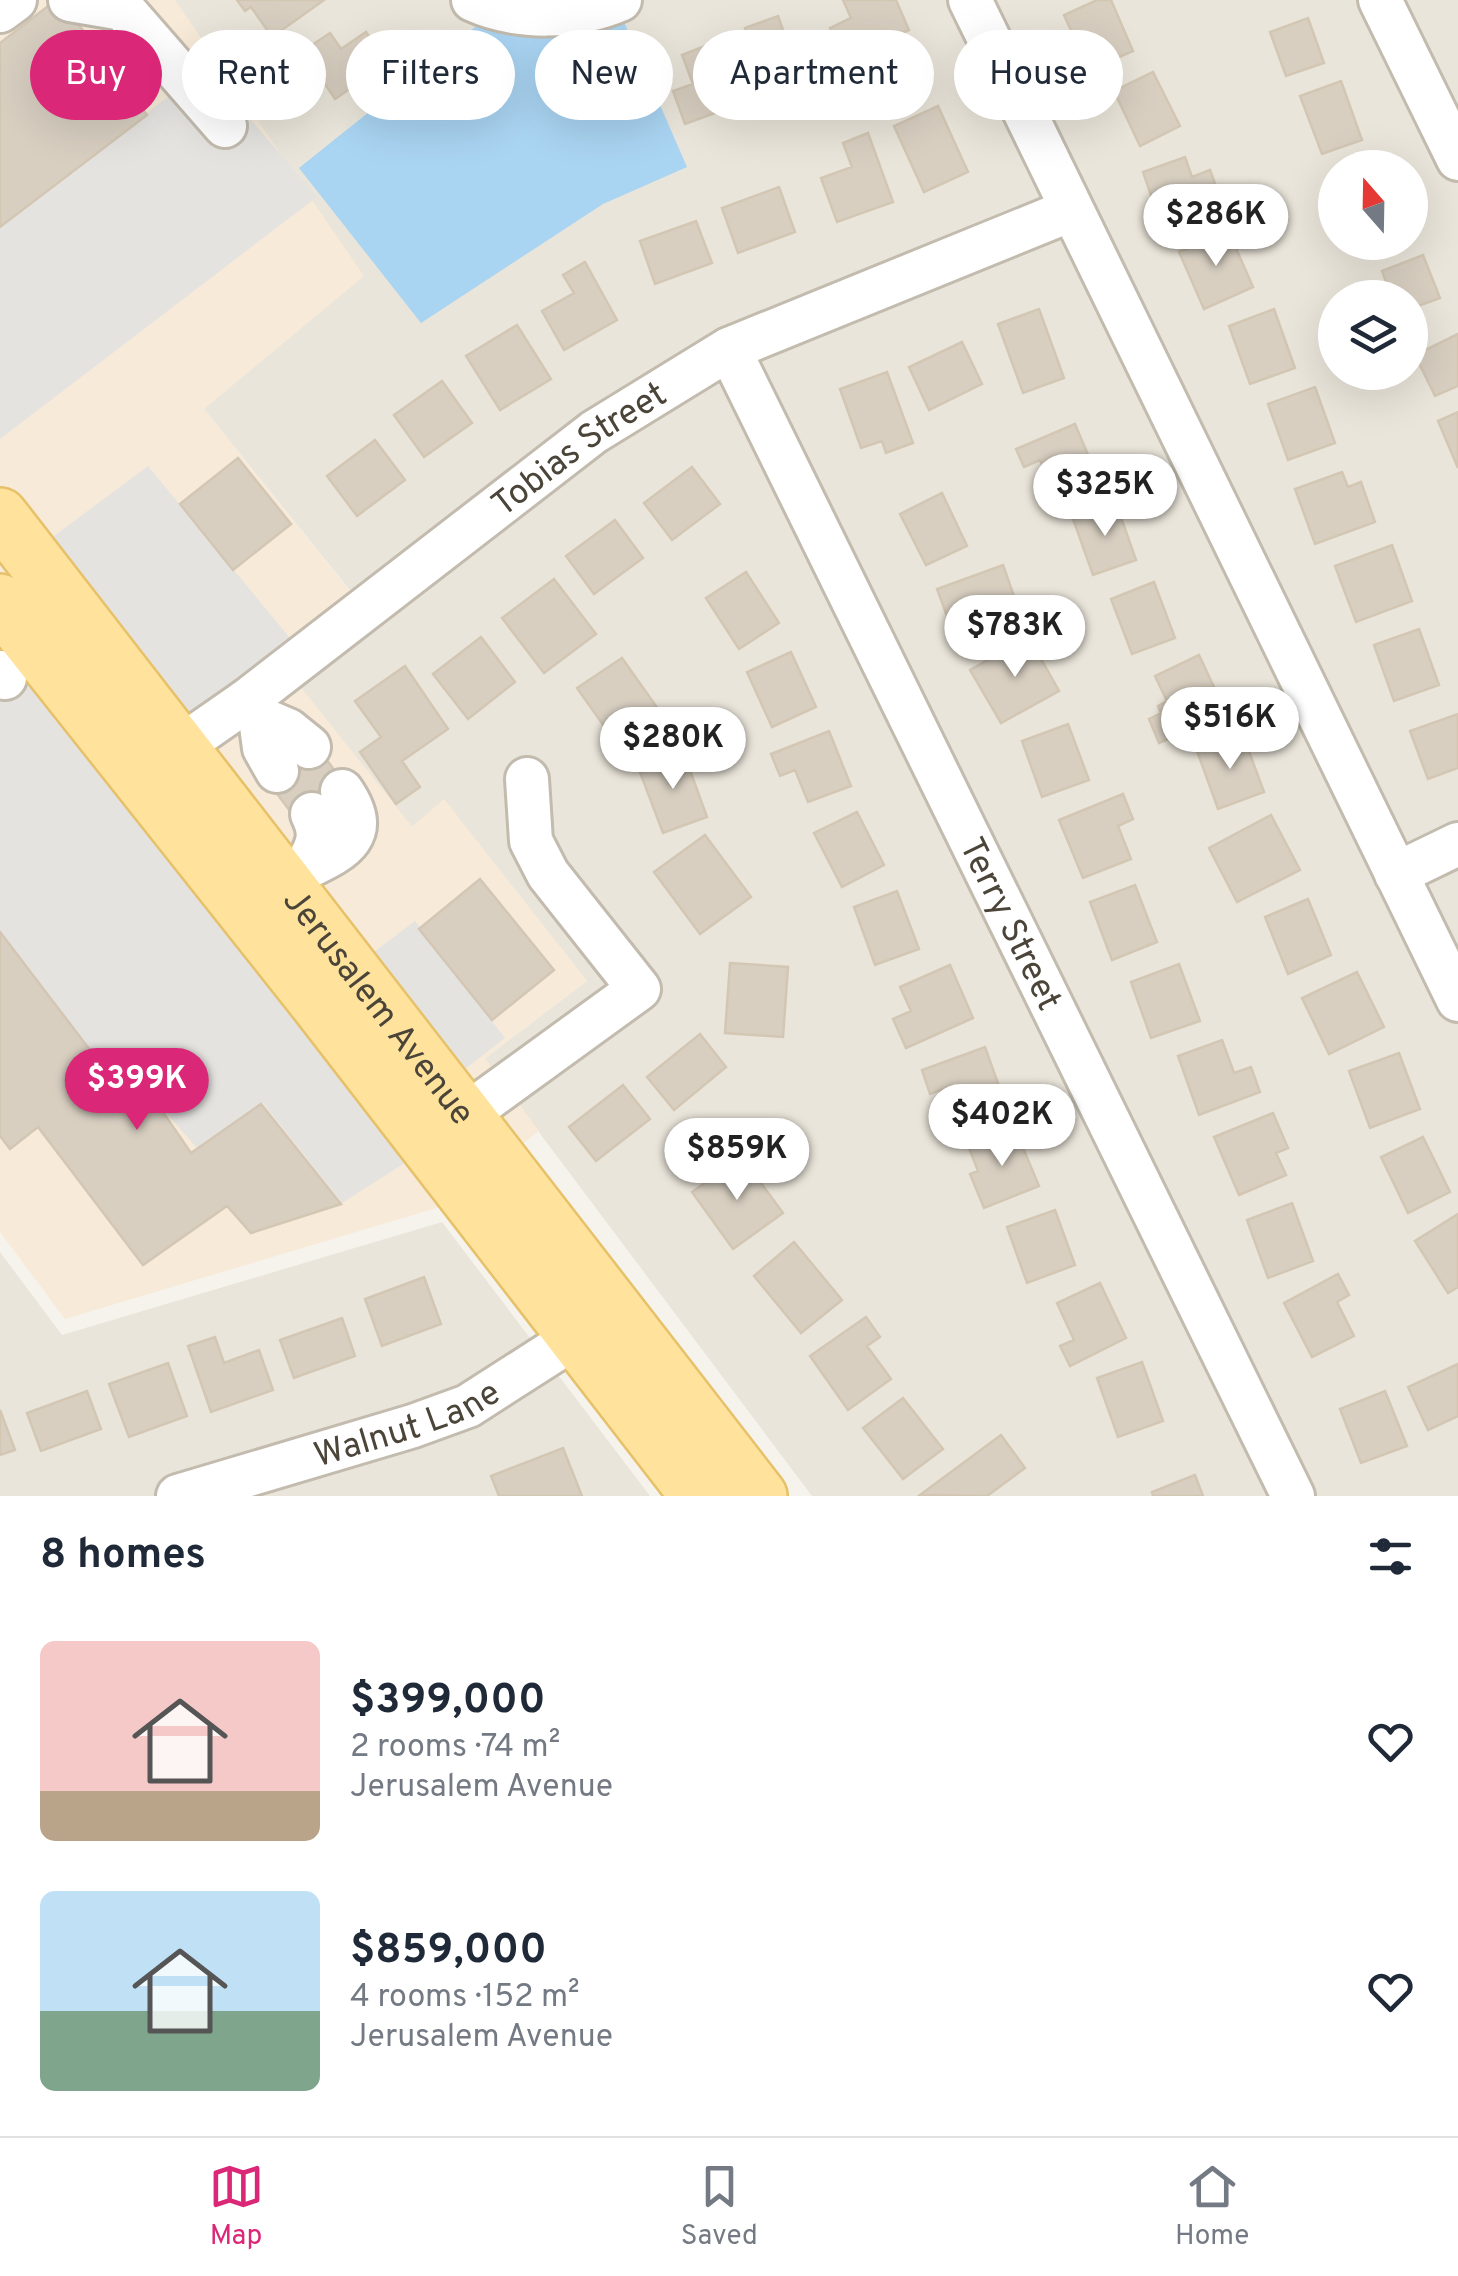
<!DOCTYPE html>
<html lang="en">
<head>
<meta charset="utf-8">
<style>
	:root { --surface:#fff; --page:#f2f2f3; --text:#1f2937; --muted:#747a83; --line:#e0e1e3; --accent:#db2777 }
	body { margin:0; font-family:Overpass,sans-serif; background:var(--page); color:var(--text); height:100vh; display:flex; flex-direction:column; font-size:38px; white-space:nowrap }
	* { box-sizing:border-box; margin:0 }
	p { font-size:32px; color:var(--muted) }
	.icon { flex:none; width:55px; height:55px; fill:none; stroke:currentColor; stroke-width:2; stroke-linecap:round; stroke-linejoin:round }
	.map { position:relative; height:1496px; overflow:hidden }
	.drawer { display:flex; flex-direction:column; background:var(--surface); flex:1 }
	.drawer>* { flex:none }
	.banner { position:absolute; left:30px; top:30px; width:1400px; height:90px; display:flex; gap:20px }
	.needle { width:65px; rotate:340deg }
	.buttons { position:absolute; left:1318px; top:150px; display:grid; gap:20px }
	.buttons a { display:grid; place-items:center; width:110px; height:110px; border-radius:50%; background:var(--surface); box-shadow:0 10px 40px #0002; font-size:50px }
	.price { position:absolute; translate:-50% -85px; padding:0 22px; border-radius:35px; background:#fff; color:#222; font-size:32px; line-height:65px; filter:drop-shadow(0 2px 5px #0008) }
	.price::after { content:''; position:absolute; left:50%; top:60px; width:30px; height:22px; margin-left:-15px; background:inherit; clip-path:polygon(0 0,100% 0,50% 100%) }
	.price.current { background:var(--accent); color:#fff }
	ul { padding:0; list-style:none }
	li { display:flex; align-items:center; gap:30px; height:250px; padding:0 40px }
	li span { display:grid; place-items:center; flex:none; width:280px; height:200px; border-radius:15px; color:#555 }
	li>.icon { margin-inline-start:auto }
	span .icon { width:120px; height:120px; fill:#fffc; stroke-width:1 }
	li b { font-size:42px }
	h2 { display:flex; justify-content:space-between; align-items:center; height:120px; padding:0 40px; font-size:42px }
	.tag { padding:0 35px; border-radius:45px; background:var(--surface); box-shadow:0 10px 40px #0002; font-size:35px; line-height:90px }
	.tag.current { background:var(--accent); color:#fff }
	.tabs { display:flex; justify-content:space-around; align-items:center; height:140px; border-top:2px solid var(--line); background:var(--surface); font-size:28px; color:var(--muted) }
	.tabs a { display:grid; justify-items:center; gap:5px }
	.tabs .current { color:var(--accent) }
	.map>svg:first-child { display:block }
</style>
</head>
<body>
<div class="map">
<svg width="1458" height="1496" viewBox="0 0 1458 1496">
	<rect width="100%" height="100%" fill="#f6f3ec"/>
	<path fill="#eae5da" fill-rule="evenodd" d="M175 0H1458V1496H812L484 1059 587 981 444 800 412 827 295 681 373 619 204 409ZM1335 168H1410V242H1335ZM1335 298H1410V372H1335Z
		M442 1222 650 1496H0V1252L62 1335Z"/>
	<path fill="#f7ead8" d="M0 0H175L364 276 204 409 373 620 296 681 412 827 444 799 587 981 485 1058 539 1131 443 1206 65 1319 0 1232Z"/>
	<path fill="#e5e3e0" d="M206 67 317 197 0 439V227Z
		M148 466 304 655 163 764 11 568Z
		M46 620 441 1140 342 1203 263 1103 197 1148 125 1067 110 1077 0 932V655Z
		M415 921 505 1038 424 1101 333 983Z"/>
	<path fill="#a9d4f2" d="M617 6 687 167 603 204 421 323 299 168 494 12Z"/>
	<path fill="#d8cfc1" stroke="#d3c7b4" stroke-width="2.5" d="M56 0H60L147 115 0 227V43Z
		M237 0H324L272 37 251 7 245 11Z
		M843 0H896L909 30 844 58 830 28 851 18Z
		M1097 0H1111L1133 51 1089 70 1064 15Z
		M778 16 788 44 811 35 823 69 768 89 745 28Z
		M1308 18 1324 63 1286 76 1270 32Z
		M366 32 398 77 373 94 364 79 335 99 303 51 330 33 341 49Z
		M718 41 740 104 685 124 673 91 693 84 682 55Z
		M1153 72 1180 126 1140 146 1114 91Z
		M1341 81 1362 140 1322 154 1300 96Z
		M938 106 968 172 924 192 894 126Z
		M868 133 893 202 837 222 821 178 852 167 843 143Z
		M1185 157 1192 177 1210 170 1224 208 1163 230 1143 172Z
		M779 187 795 232 738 253 722 208Z
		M696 221 712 263 655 284 640 241Z
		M1228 230 1253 287 1204 309 1179 252Z
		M1423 255 1440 298 1410 309V298H1392L1382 271Z
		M585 262 617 320 564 350 542 311 574 293 563 275Z
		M1039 309 1064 378 1023 393 998 324Z
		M1274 309 1295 368 1250 384 1229 326Z
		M517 325 551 379 500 410 466 356Z
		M1458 334V386L1435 396 1415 355Z
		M962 342 982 384 929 410 909 367Z
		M887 372 913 443 886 453 882 441 861 448 840 389Z
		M442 381 472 423 424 457 394 415Z
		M1315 387 1335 443 1288 460 1268 404Z
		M1458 412V468L1438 421Z
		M1075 424 1099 481 1057 498 1040 460 1024 467 1016 449Z
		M375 440 405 480 357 516 327 476Z
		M238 458 291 524 233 570 180 504Z
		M692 467 720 504 672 540 644 503Z
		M1342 472 1348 487 1361 482 1375 522 1315 544 1295 489Z
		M942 493 967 546 926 565 900 514Z
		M1116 503 1136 560 1093 575 1073 519Z
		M615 520 643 558 594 594 566 556Z
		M1392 545 1412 601 1356 622 1335 566Z
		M1003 565 1022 619 957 643 937 589Z
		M746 572 779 623 739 649 706 598Z
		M554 579 596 634 544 673 502 618Z
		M1154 582 1175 638 1132 654 1111 599Z
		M1419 629 1439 685 1394 701 1374 645Z
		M481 637 515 682 468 719 433 674Z
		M1029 637 1059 691 1001 723 970 670Z
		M791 652 816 707 772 727 747 672Z
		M1199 655 1226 713 1159 743 1149 719 1161 713 1158 706 1167 701 1155 676Z
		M622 658 663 716 619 747 577 688Z
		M405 666 448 729 402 761 420 787 396 804 360 752 381 737 355 701Z
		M1458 714V768L1428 779 1410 731Z
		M1068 724 1089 780 1042 797 1022 741Z
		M829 731 851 786 808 802 795 770 780 776 771 754Z
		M1243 735 1264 792 1218 809 1197 751Z
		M314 743 347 787 299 823 266 779Z
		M683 751 707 817 663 833 638 767Z
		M1123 794 1133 819 1118 826 1131 859 1083 878 1059 820Z
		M857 812 884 865 842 887 814 833Z
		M1271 815 1300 870 1237 902 1209 848Z
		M705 835 751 897 700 934 654 872Z
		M480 879 554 970 492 1020 419 929Z
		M1135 885 1157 942 1112 960 1090 902Z
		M897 891 919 949 875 965 854 907Z
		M1308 899 1331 955 1288 974 1265 917Z
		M0 932 106 1071 128 1061 191 1153 261 1104 341 1204 251 1233 227 1206 143 1265 38 1127 10 1149 0 1136Z
		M730 963 788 967 783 1037 725 1033Z
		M1179 964 1200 1021 1151 1038 1131 982Z
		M950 965 973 1018 906 1048 893 1019 911 1011 900 987Z
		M1357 972 1384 1027 1329 1054 1302 998Z
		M700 1034 726 1067 674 1110 647 1077Z
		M1222 1040 1234 1073 1251 1067 1260 1092 1199 1115 1178 1056Z
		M985 1047 1005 1103 963 1118 952 1086 930 1094 922 1070Z
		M1399 1053 1420 1109 1370 1128 1349 1071Z
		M623 1085 650 1119 596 1161 569 1127Z
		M1273 1113 1288 1148 1276 1153 1286 1175 1239 1195 1214 1137Z
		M1015 1129 1039 1186 984 1208 970 1174 978 1171 969 1148Z
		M1423 1137 1450 1192 1408 1213 1381 1157Z
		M742 1157 783 1213 733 1249 692 1192Z
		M1292 1203 1313 1261 1268 1278 1247 1220Z
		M1055 1210 1075 1265 1027 1283 1007 1227Z
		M1458 1214V1287L1448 1293 1415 1241Z
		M794 1242 842 1300 801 1333 754 1276Z
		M1338 1274 1349 1295 1337 1302 1354 1336 1312 1357 1284 1303Z
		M424 1277 441 1324 382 1346 365 1299Z
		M1100 1283 1126 1338 1070 1366 1060 1346 1074 1340 1057 1303Z
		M866 1317 880 1337 867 1346 891 1379 848 1410 810 1356Z
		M342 1318 355 1356 294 1378 280 1340Z
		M215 1337 224 1363 259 1350 273 1390 211 1412 188 1346Z
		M1142 1362 1163 1421 1118 1437 1097 1378Z
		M168 1363 187 1416 129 1437 109 1384Z
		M1458 1364V1416L1428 1430 1408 1387Z
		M87 1391 101 1429 41 1451 27 1413Z
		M1385 1391 1407 1446 1361 1463 1340 1409Z
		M903 1398 943 1449 903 1479 863 1428Z
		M0 1410 15 1450 0 1455Z
		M1001 1435 1025 1468 987 1496 920 1495Z
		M563 1448 582 1496H499L491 1476Z
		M1195 1475 1203 1496H1153L1152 1492Z"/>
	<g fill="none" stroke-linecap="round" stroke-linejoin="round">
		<defs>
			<g id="minor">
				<path d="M70 0 123 9 225 126"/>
				<path d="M473 0C517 20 576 19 620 0"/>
				<path d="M970 0 1458 1000"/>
				<path d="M1380 0 1458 159"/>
				<path d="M0 11 15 0"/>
				<path id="s1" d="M729 349 1293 1496"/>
				<path d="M0 672 5 678"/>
				<path d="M246 701 260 718 264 748 277 771"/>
				<path d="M260 718 288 730 309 747"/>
				<path id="s2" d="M154 765 246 701 594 432 729 349 1071 210"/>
				<path d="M307 864C318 845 322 834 312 814"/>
				<path d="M1396 874 1458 844"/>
				<path d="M282 881C320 856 382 848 342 791"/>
				<path d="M442 1132 639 989 548 874 531 841 527 779"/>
				<path id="s3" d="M178 1496 413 1426 468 1406 574 1338 599 1315"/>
			</g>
			<g id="major">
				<path id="s4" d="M0 516 759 1496"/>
				<path d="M0 602 318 1003 699 1496"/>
			</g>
		</defs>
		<use href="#minor" stroke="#c2bbae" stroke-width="48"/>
		<use href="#major" stroke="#e6c16a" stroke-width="60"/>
		<use href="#minor" stroke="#fff" stroke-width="42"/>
		<use href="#major" stroke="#ffe39c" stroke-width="55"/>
	</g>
	<g text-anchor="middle" stroke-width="8" stroke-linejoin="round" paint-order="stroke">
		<g font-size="35" fill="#4b4439" stroke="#fff">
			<text dy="12" stroke="none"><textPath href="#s2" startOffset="530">Tobias Street</textPath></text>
			<text dy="12" stroke="none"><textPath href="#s1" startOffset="640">Terry Street</textPath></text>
			<text dy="12" stroke="none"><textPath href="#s4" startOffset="620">Jerusalem Avenue</textPath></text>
			<text dy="12" stroke="none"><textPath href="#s3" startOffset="240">Walnut Lane</textPath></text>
		</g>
	</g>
</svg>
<div class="buttons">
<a><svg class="needle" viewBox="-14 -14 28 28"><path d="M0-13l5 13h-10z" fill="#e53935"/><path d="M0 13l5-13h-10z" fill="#747a83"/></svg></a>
<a><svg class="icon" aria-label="layers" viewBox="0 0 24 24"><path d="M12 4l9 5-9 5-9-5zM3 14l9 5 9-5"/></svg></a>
</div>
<b class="price" style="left:1216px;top:269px">$286K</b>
<b class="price" style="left:1105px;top:539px">$325K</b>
<b class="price" style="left:1015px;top:680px">$783K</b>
<b class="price" style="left:1230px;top:772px">$516K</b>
<b class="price" style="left:673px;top:792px">$280K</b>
<b class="price current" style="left:137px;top:1133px">$399K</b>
<b class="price" style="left:1002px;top:1169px">$402K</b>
<b class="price" style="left:737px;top:1203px">$859K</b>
<div class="banner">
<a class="tag current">Buy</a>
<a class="tag">Rent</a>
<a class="tag">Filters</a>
<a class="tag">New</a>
<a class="tag">Apartment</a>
<a class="tag">House</a>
</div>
</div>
<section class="drawer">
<h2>8 homes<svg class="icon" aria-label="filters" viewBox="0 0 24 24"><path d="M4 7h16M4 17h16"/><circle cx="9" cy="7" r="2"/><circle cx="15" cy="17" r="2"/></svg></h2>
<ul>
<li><span style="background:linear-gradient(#f6c9c9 75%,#b9a48a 0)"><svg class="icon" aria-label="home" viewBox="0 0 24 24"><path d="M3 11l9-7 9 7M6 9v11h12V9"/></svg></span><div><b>$399,000</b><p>2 rooms · 74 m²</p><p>Jerusalem Avenue</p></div><svg class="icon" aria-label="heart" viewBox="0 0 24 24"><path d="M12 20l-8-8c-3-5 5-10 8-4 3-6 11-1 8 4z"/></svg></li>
<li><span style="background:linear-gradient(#bfe0f5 60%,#7fa58c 0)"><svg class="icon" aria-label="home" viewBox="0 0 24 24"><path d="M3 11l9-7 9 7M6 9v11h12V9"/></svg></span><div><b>$859,000</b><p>4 rooms · 152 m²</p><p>Jerusalem Avenue</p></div><svg class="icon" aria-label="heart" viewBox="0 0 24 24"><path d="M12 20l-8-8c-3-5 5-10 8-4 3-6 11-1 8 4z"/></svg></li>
</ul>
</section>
<nav class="tabs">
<a class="current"><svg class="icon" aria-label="map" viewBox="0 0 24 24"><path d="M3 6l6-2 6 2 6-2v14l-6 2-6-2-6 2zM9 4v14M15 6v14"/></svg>Map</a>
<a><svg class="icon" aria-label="saved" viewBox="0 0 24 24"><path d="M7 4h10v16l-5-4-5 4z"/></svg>Saved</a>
<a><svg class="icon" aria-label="home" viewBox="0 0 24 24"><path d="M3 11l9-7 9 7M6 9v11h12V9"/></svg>Home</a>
</nav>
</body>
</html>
